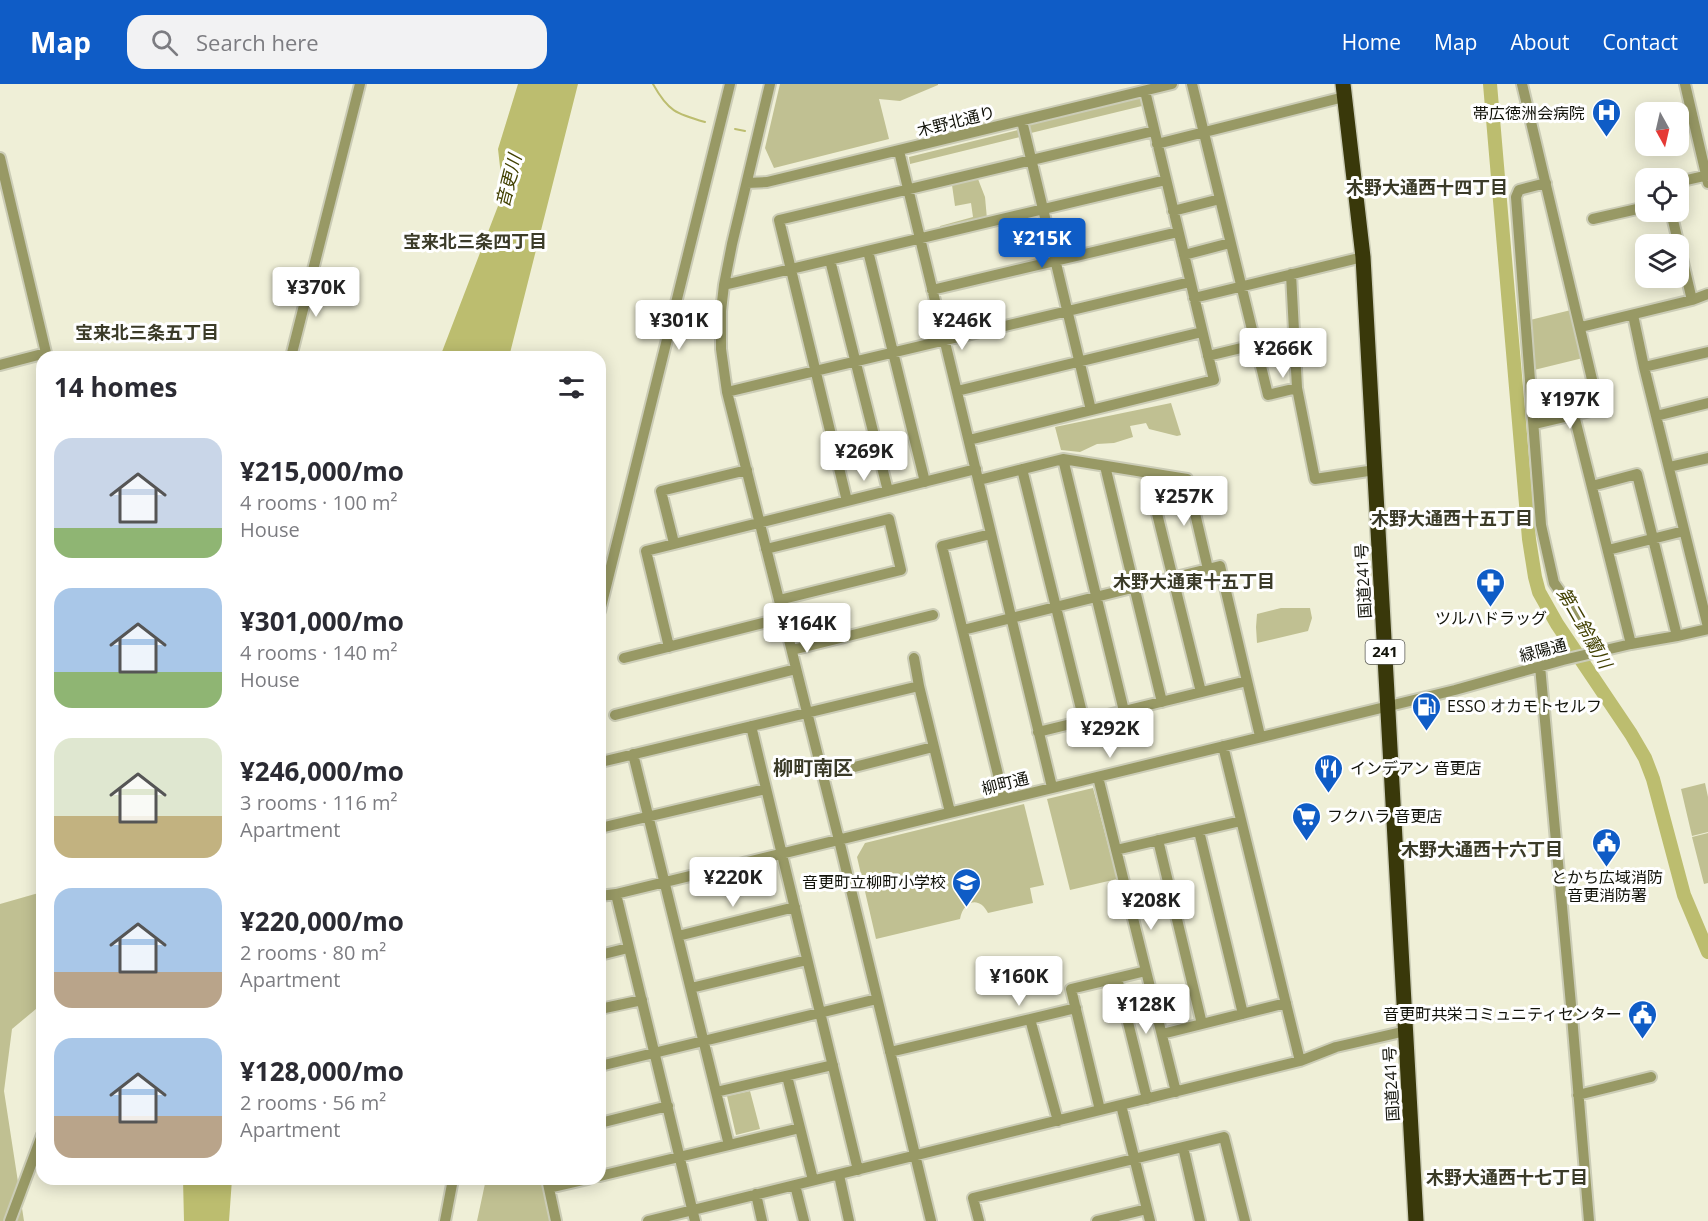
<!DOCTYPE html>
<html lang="en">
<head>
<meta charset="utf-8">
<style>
	:root { --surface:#fff; --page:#f2f2f3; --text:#2b2b33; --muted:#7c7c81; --accent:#0f5cc6 }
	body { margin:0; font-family:"Open Sans","Noto Sans JP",sans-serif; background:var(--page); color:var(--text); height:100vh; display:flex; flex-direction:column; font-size:22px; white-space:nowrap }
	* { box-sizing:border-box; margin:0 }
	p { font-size:20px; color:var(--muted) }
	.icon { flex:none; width:33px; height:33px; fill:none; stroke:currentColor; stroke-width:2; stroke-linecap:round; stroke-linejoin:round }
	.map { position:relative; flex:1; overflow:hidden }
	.panel { position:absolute; left:36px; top:267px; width:570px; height:834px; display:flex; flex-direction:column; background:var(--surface); border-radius:18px; box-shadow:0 3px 15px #0003 }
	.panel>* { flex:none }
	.needle { width:39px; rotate:172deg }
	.controls { position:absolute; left:1635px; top:18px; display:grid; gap:12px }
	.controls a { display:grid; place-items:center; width:54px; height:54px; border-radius:12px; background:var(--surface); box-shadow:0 3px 15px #0003; font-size:30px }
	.price { position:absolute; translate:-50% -51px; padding:0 14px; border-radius:6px; background:#fff; color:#222; font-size:20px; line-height:39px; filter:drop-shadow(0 2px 3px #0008) }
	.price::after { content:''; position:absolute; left:50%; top:36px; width:18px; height:14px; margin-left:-9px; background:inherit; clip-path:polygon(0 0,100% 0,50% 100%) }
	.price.on { background:var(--accent); color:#fff }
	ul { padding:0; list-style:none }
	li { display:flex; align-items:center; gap:18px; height:150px; padding:0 18px }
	li span { display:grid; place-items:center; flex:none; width:168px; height:120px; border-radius:18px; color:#555 }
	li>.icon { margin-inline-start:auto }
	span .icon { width:72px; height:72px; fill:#fffc; stroke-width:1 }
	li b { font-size:26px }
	h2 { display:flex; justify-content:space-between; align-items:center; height:72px; padding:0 18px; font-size:26px }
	header { display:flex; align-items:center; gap:36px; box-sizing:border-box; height:84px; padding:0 30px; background:var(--accent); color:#fff }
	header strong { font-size:28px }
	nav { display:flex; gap:33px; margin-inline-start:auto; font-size:21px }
	.search { width:420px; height:54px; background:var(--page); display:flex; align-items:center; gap:15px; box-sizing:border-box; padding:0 21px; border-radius:18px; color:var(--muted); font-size:22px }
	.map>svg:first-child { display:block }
</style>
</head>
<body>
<header>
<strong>Map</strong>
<div class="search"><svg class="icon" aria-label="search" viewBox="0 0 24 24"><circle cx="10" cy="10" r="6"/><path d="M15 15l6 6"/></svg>Search here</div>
<nav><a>Home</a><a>Map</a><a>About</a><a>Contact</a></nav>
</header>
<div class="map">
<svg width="1708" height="1137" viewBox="0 0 1708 1137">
	<rect width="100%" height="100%" fill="#efefd7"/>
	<path fill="#c0c092" d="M780 0H938V1L900 17 879 15 889 55 774 84 765 64Z
		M1140 14 1142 22 1031 49 1029 41Z
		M1018 46 1020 53 910 80 909 73Z
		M978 95 985 113 987 135 940 148V142L973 133 971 119 955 122 952 101Z
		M1571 226 1583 274 1534 286 1530 236Z
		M1171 319 1181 351 1177 352 1149 345 1146 339 1130 342 1133 353 1114 359 1097 360 1080 368 1061 366 1055 343Z
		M1281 524H1310L1312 534 1308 547 1257 559 1256 543 1257 530Z
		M1705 699 1708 713V748L1692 752 1681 705Z
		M1093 704 1117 795 1070 806 1047 715Z
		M1024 720 1044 801 1030 804 1033 819 988 829C979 811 963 817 960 835L876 855 857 773 865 759Z
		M1708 749V799L1704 800 1692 753Z
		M42 808V920L12 945 4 1007 24 1137H0V820Z
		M750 1007 760 1045 736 1051 727 1012Z
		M486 1095H542L552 1137H477Z"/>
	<path fill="#bcbd6f" d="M518 0H578L509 273H440L503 109 498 65Z
		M183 1095H232L229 1137H184Z"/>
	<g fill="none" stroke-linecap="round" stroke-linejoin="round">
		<path stroke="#bcbd6f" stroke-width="2" d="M653 0C668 27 676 30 705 38
			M735 45 745 47"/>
		<path stroke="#bcbd6f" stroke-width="14" d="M1490 0 1529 455 1535 493 1539 508 1557 540 1631 650 1645 674 1653 695 1684 811 1708 868"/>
		<defs>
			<path id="minor" d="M770 0 732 160 724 201 721 227V265L727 308 839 756 931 1137
				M1192 0 1268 311 1297 304
				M1522 0 1599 325 1535 340
				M1685 0 1708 99
				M1022 37 1091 326
				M1157 60 1344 13
				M899 67 1052 703
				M0 74 47 273
				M1678 98 1708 91
				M747 99 767 98 1172 0
				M1546 99 1519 106 1516 113 1541 441 1554 499 1602 567
				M1173 127 1220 115
				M1671 128 1692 216
				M1593 135 1646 123
				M868 167 925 398
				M1184 171 1230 159
				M830 176 888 407
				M1291 190 1297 304 1315 395 1375 386
				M724 201 1166 96
				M932 206 1178 148
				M1194 214 1363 173
				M1633 231 1644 283 1708 543
				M1581 243 1692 216 1708 210
				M1208 272 1296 251
				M291 273 360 0
				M0 281 46 269
				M1644 283 1708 268
				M957 307 1202 248
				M727 308 1190 198
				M1574 331 1631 560
				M1656 332 1708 319
				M969 356 1214 296 1145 7
				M1063 375 1124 627
				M1105 382 1162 618
				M1669 383 1708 374
				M1022 385 1084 637
				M1147 389 1201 608
				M979 396 1063 375 1187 395 1208 485
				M1592 402 1637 390 1677 552
				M847 417 779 136 1154 47
				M991 450 942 462 1004 715
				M674 459 661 407 747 386
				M766 465 889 435 901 486 779 516
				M1608 466 1684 447
				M600 527 730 0
				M963 546 1220 482 1260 652
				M669 563 646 467 976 385
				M792 566 933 531
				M624 574 783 534
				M914 574 919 602
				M1540 582 1572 932 1589 1137
				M615 631 796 585
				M751 642 858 1086
				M1038 648 1247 597
				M1223 662 1300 977
				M633 670 729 1061
				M601 678 919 602 950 728
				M823 691 933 663
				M1098 693 1176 1008
				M600 744 766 705
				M1199 747 1243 930
				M1158 756 1202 940
				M1116 766 1241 737
				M616 810 695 1137
				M600 812 616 810 1455 606 1563 576 1631 560 1677 552 1708 545
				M678 852 795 823
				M600 871 628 864
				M1117 894 1147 1015
				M691 904 807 876
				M600 925 642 916
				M1030 935 1076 924
				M1162 950 1286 919
				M890 968 1030 935 1058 1037
				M600 982 877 915
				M787 992 813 1096
				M716 1008 833 981
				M1578 1011 1651 993
				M1121 1021 1150 1137
				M1100 1026 1071 905 1146 887
				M600 1039 668 1022
				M1183 1063 1200 1137
				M839 1091 849 1137
				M600 1092 800 1044
				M547 1095 556 1137
				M795 1101 804 1137
				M549 1104 588 1095
				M756 1110 762 1137
				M10 1137 42 1051
				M445 1137 453 1095
				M648 1137 1300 977 1336 963 1406 947
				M979 1137 973 1114 1224 1053 1245 1137
				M1097 1137 1147 1125"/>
			<path id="highway" d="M1343 0 1363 173 1416 1137"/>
		</defs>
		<use href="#minor" stroke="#cbccb6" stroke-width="14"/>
		<use href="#highway" stroke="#cbccb6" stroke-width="18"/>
		<use href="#minor" stroke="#989965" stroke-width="10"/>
		<use href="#highway" stroke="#39380a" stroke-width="15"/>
	</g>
	<defs>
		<symbol id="hospital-pin" viewBox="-11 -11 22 30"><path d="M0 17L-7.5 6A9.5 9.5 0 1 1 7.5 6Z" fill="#0f5cc6" stroke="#fff"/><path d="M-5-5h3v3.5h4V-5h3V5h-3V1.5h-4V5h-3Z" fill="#fff"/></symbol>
		<symbol id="pharmacy-pin" viewBox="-11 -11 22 30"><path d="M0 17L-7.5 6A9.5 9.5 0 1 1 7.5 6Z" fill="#0f5cc6" stroke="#fff"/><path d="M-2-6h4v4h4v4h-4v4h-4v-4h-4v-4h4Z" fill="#fff"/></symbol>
		<symbol id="fuel-pin" viewBox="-11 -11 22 30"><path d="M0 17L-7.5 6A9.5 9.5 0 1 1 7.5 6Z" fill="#0f5cc6" stroke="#fff"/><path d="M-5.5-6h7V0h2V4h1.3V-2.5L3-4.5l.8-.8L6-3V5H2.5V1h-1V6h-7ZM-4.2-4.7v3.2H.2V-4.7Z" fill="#fff"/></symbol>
		<symbol id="restaurant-pin" viewBox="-11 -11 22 30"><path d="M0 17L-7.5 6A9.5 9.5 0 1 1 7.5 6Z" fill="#0f5cc6" stroke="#fff"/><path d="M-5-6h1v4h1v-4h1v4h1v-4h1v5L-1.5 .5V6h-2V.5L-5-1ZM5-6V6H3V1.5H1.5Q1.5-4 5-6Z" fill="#fff"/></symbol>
		<symbol id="supermarket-pin" viewBox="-11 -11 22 30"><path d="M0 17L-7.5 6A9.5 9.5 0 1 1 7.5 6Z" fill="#0f5cc6" stroke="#fff"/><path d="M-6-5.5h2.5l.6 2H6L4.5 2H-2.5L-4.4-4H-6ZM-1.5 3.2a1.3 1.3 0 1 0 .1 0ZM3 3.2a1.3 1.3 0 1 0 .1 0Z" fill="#fff"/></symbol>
		<symbol id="civic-pin" viewBox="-11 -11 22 30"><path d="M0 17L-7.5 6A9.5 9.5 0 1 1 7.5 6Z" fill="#0f5cc6" stroke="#fff"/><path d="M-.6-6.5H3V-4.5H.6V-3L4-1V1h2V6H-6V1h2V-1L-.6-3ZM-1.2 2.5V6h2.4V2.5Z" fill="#fff"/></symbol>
		<symbol id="school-pin" viewBox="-11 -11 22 30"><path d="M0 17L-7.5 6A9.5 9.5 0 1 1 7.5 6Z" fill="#0f5cc6" stroke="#fff"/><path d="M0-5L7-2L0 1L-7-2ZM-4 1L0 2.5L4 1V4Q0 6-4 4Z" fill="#fff"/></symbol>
	</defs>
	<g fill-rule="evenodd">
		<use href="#hospital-pin" x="1590" y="12" width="33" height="45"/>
		<use href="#pharmacy-pin" x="1474" y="482" width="33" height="45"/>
		<use href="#fuel-pin" x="1410" y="606" width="33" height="45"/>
		<use href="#restaurant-pin" x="1312" y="668" width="33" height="45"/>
		<use href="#supermarket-pin" x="1290" y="716" width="33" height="45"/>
		<use href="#civic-pin" x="1590" y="742" width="33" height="45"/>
		<use href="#school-pin" x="950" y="782" width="33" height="45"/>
		<use href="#civic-pin" x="1626" y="914" width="33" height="45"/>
	</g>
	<g text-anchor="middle" stroke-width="6" stroke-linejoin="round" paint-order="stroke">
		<rect fill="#fff" stroke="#585953" stroke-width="1.5" x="1365.5" y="556" width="39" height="24" rx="4.5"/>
		<g font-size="15" font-weight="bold" fill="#111209">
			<text x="1385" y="573">241</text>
		</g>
		<g font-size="16" fill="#111209" stroke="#fff" text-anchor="end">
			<text x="1585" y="35">帯広徳洲会病院</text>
			<text x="1491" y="540" text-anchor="middle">ツルハドラッグ</text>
			<text x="1447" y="628" text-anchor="start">ESSO オカモトセルフ</text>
			<text x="1350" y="690" text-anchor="start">インデアン 音更店</text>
			<text x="1327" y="738" text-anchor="start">フクハラ 音更店</text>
			<text x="1607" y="799" text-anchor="middle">とかち広域消防<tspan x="1607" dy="18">音更消防署</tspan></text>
			<text x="946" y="804">音更町立柳町小学校</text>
			<text x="1622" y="936">音更町共栄コミュニティセンター</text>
		</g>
		<g font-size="16" fill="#111209" stroke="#fff">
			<text transform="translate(956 37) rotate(-14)" y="6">木野北通り</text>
			<text transform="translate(1363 497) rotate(-93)" y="6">国道241号</text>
			<text transform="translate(1543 566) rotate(-15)" y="6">緑陽通</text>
			<text transform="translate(1005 699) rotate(-14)" y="6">柳町通</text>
			<text transform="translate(1391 1000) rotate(-93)" y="6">国道241号</text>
		</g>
		<g font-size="18" font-style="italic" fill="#424102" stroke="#fff">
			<text transform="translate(509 97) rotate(-76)" y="6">音更川</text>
			<text transform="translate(1584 544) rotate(60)" y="6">第二鈴蘭川</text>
		</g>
		<g font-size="18" font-weight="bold" fill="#3b3b28" stroke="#fff">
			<text x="1427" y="110">木野大通西十四丁目</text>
			<text x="475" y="164">宝来北三条四丁目</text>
			<text x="147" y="255">宝来北三条五丁目</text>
			<text x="1452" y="441">木野大通西十五丁目</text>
			<text x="1194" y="504">木野大通東十五丁目</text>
			<text x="1482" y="772">木野大通西十六丁目</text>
			<text x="1507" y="1100">木野大通西十七丁目</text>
		</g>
		<g font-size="20" font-weight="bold" fill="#3b3b28" stroke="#fff">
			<text x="813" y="691">柳町南区</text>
		</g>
	</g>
</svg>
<div class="controls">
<a><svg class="needle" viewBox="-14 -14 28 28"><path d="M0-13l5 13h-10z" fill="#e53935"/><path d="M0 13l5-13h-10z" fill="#7c7c81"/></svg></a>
<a><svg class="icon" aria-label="locate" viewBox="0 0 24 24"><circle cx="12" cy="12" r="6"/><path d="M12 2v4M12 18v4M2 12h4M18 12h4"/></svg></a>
<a><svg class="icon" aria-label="layers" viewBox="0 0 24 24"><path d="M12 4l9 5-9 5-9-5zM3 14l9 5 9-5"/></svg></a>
</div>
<b class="price on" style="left:1042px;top:185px">¥215K</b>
<b class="price" style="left:316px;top:234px">¥370K</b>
<b class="price" style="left:679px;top:267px">¥301K</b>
<b class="price" style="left:962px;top:267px">¥246K</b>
<b class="price" style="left:1283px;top:295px">¥266K</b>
<b class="price" style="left:1570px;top:346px">¥197K</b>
<b class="price" style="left:864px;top:398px">¥269K</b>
<b class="price" style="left:1184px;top:443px">¥257K</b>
<b class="price" style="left:807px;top:570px">¥164K</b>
<b class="price" style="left:1110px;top:675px">¥292K</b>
<b class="price" style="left:733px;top:824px">¥220K</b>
<b class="price" style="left:1151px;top:847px">¥208K</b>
<b class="price" style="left:1019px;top:923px">¥160K</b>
<b class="price" style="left:1146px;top:951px">¥128K</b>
<section class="panel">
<h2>14 homes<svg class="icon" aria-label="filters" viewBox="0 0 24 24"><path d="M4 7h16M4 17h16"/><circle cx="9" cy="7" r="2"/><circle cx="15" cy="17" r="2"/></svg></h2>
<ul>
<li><span style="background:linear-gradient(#c9d6e8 75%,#8fb573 0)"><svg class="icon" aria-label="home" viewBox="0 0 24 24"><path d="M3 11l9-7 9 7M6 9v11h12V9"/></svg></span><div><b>¥215,000/mo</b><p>4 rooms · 100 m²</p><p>House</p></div></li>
<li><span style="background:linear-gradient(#a9c7e8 70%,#8fb573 0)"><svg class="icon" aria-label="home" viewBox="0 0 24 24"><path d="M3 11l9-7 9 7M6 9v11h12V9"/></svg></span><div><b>¥301,000/mo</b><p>4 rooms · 140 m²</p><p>House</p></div></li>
<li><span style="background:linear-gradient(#dfe7d0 65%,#c2b280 0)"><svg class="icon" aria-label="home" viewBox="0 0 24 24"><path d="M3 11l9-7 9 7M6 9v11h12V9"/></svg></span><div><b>¥246,000/mo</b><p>3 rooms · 116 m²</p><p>Apartment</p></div></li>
<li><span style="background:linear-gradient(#a9c7e8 70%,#b9a48a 0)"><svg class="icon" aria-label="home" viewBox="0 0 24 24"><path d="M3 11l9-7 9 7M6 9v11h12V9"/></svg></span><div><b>¥220,000/mo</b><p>2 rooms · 80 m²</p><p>Apartment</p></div></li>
<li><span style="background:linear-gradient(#a9c7e8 65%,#b9a48a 0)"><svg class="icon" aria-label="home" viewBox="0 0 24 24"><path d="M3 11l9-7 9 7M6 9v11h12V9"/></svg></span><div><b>¥128,000/mo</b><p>2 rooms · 56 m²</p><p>Apartment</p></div></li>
</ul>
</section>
</div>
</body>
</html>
